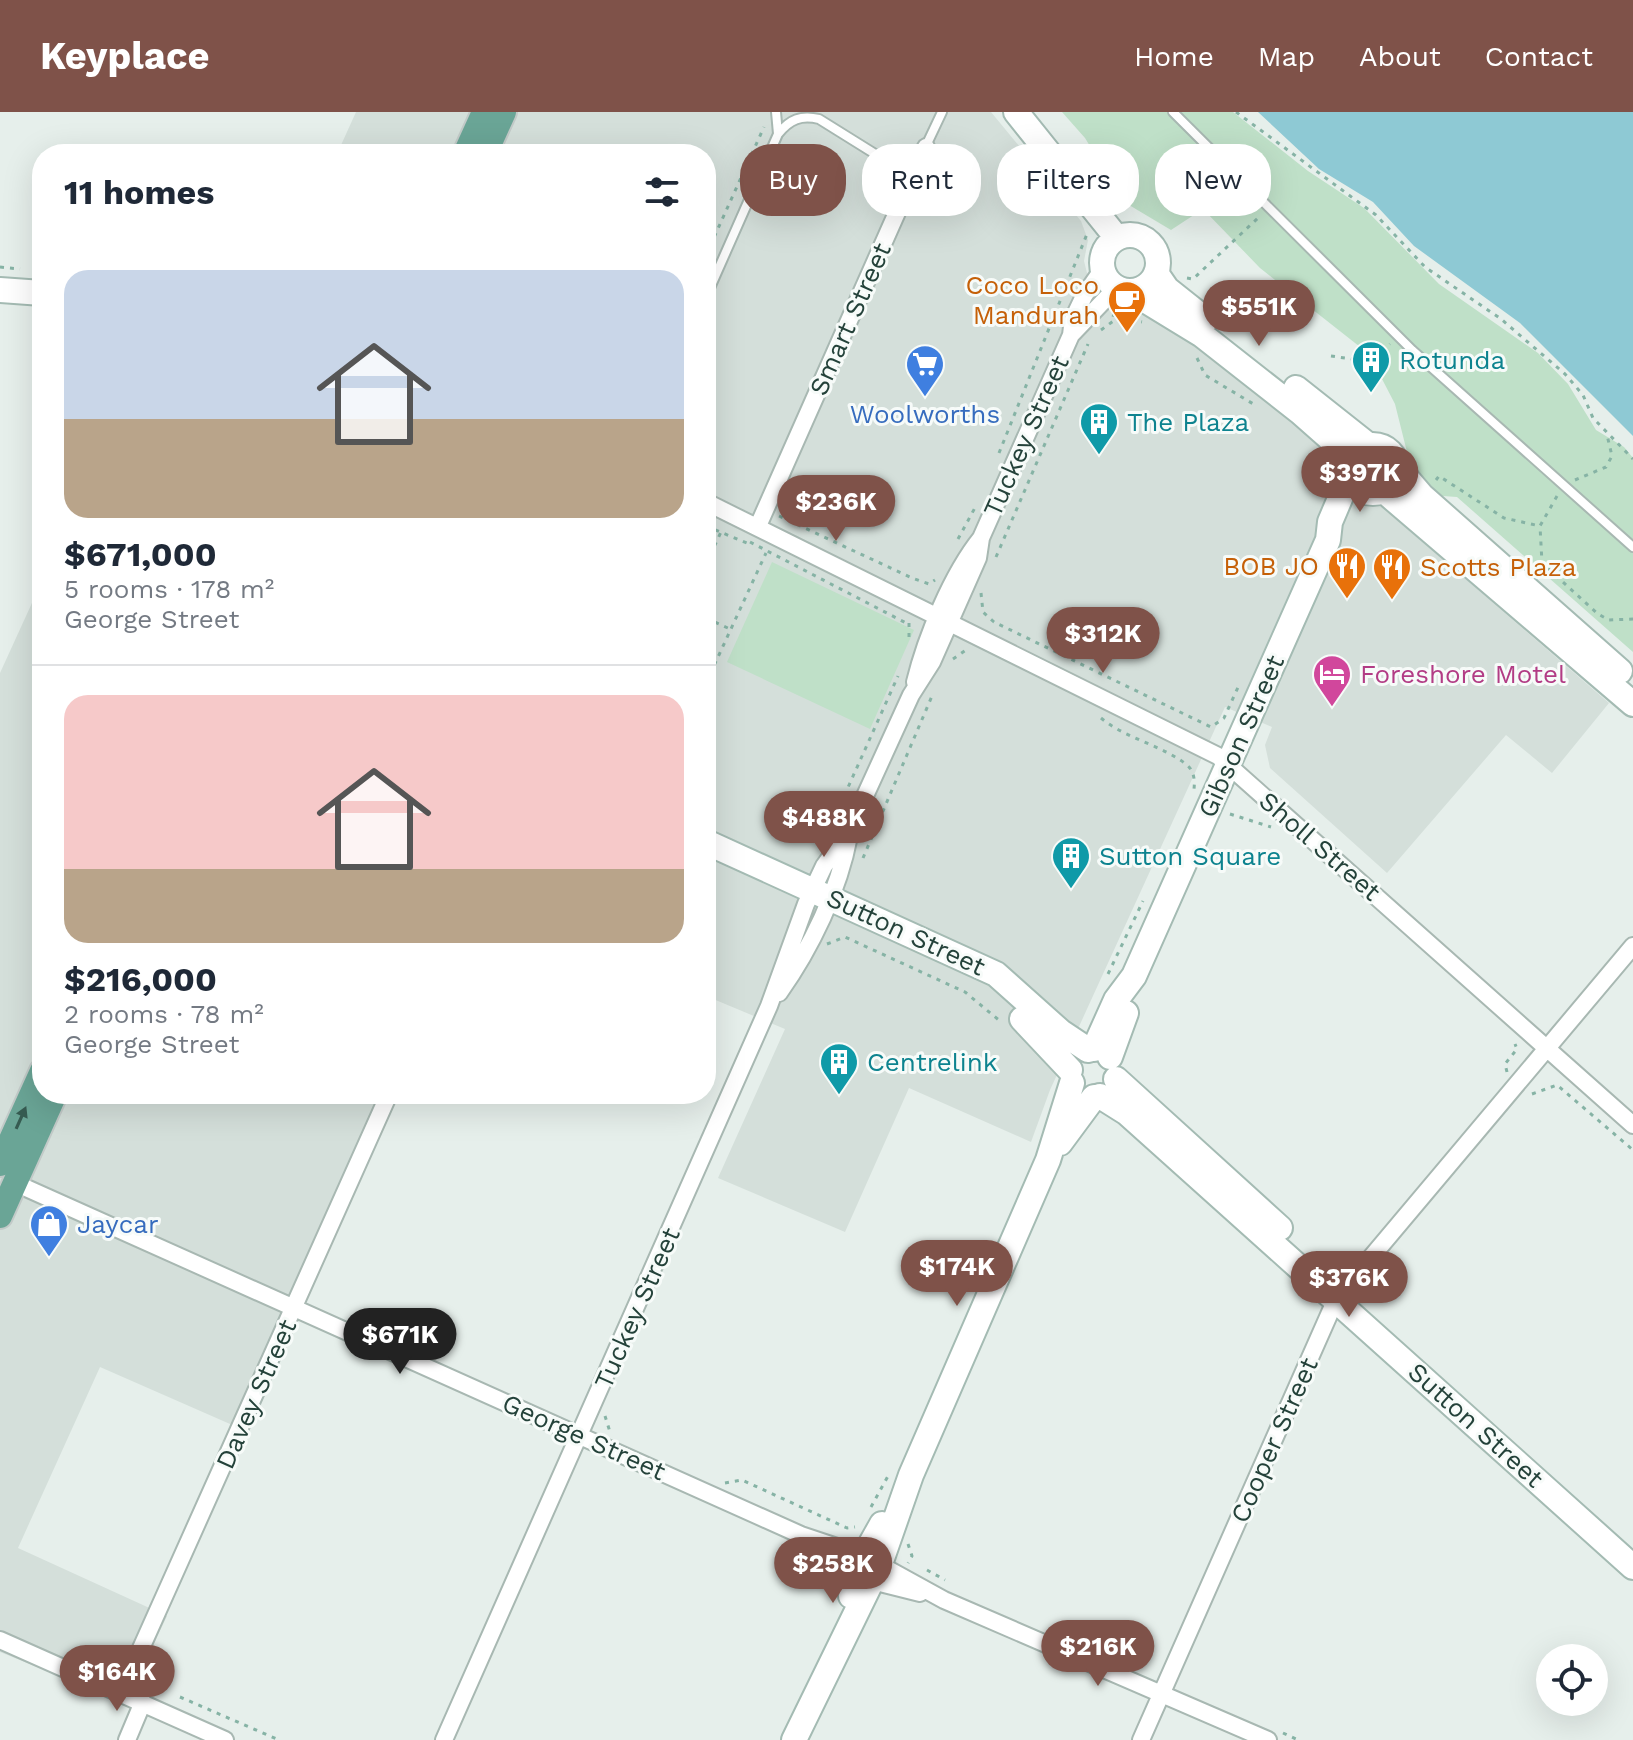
<!DOCTYPE html>
<html lang="en">
<head>
<meta charset="utf-8">
<style>
	:root { --surface:#fff; --page:#f6f6f7; --text:#1f2937; --muted:#747a83; --line:#e0e1e3; --accent:#7f5249 }
	body { margin:0; font-family:"Work Sans",sans-serif; background:var(--page); color:var(--text); height:100vh; display:flex; flex-direction:column; font-size:30px; white-space:nowrap }
	* { box-sizing:border-box; margin:0 }
	p { font-size:26px; color:var(--muted) }
	.icon { flex:none; width:44px; height:44px; fill:none; stroke:currentColor; stroke-width:2; stroke-linecap:round; stroke-linejoin:round }
	.map { position:relative; flex:1; overflow:hidden }
	.panel { position:absolute; left:32px; top:32px; width:684px; height:960px; display:flex; flex-direction:column; background:var(--surface); border-radius:32px; box-shadow:0 8px 32px #0002 }
	.panel>* { flex:none }
	.hud { position:absolute; left:740px; top:32px; width:760px; height:72px; display:flex; gap:16px }
	.tools { position:absolute; left:1536px; top:1532px; display:grid; gap:16px }
	.tools a { display:grid; place-items:center; width:72px; height:72px; border-radius:50%; background:var(--surface); box-shadow:0 8px 32px #0002; font-size:40px }
	.price { position:absolute; translate:-50% -68px; padding:0 18px; border-radius:28px; background:var(--accent); color:#fff; font-size:26px; line-height:52px; filter:drop-shadow(0 2px 4px #0008) }
	.price::after { content:''; position:absolute; left:50%; top:48px; width:24px; height:18px; margin-left:-12px; background:inherit; clip-path:polygon(0 0,100% 0,50% 100%) }
	.price.selected { background:#222; color:#fff }
	ul { padding:0; list-style:none }
	li { display:grid; align-content:center; gap:16px; height:424px; padding:0 32px }
	li+li { border-top:2px solid var(--line) }
	li span { display:grid; place-items:center; height:248px; border-radius:24px; color:#555 }
	li>.icon { margin-inline-start:auto }
	span .icon { width:144px; height:144px; fill:#fffc; stroke-width:1 }
	li b { font-size:34px }
	h2 { display:flex; justify-content:space-between; align-items:center; height:96px; padding:0 32px; font-size:34px }
	.tag { padding:0 28px; border-radius:32px; background:var(--surface); box-shadow:0 8px 32px #0002; font-size:28px; line-height:72px }
	.tag.selected { background:var(--accent); color:#fff }
	header { display:flex; align-items:center; gap:48px; box-sizing:border-box; height:112px; padding:0 40px; background:var(--accent); color:#fff }
	header strong { font-size:38px }
	nav { display:flex; gap:44px; margin-inline-start:auto; font-size:28px }
	.map>svg:first-child { display:block }
</style>
</head>
<body>
<header>
<strong>Keyplace</strong>
<nav><a>Home</a><a>Map</a><a>About</a><a>Contact</a></nav>
</header>
<div class="map">
<svg width="1633" height="1628" viewBox="0 0 1633 1628">
	<rect width="100%" height="100%" fill="#e6efeb"/>
	<path fill="#d4dfda" d="M356 0H991L1081 109 1088 128 1084 149 1088 165 1098 179 1115 194 1162 209 1341 343 1345 379 1355 387 1382 395 1609 591 1552 661 1506 623 1387 761 1270 656 1265 633 1272 615 1225 595 1050 978 1031 1030 909 976 845 1120 718 1066 785 917 706 884V42H337Z
		M42 469V982H396L246 1319 100 1255 18 1436 167 1504 126 1591 0 1540V561Z"/>
	<path fill="#bfe0c8" d="M1062 0H1233L1308 59 1364 96 1439 172 1538 241 1568 272 1596 318 1624 335 1633 346V540L1457 385 1429 383 1412 360 1395 292 1369 242 1260 156 1203 97 1171 118 1124 90 1085 26Z
		M772 450 914 518 870 617 727 550Z"/>
	<path fill="#8ec9d4" d="M1258 0H1633V324L1520 211 1414 134 1373 90 1319 57Z"/>
	<g fill="none" stroke-linecap="round" stroke-linejoin="round">
		<defs>
			<path id="lane" d="M1173 0 1412 238 1633 435
				M778 22C790 7 801 3 819 7L888 50 900 55 916 45
				M925 36 942 0
				M706 185 778 22 776 0"/>
			<path id="street" d="M1071 223 1116 176
				M706 390 1218 644 1633 1013
				M758 414 926 35
				M915 570C926 525 952 462 981 426L1071 223 1073 207 1084 184 1102 158
				M779 881C811 836 839 778 849 724
				M15 1071 801 1423 864 1444 944 1488 1268 1628
				M819 1435 872 1469 920 1481
				M0 1528 225 1628
				M121 1581 389 982
				M127 1628 143 1590
				M444 1628 769 894 806 792 824 754 849 719 911 583 932 550 978 446 981 426
				M1141 1628 1336 1187 1633 834"/>
			<path id="secondary" d="M1016 0 1117 126
				M1102 151a28 28 0 1 1 56 0a28 28 0 1 1-56 0Z
				M1156 161 1167 177 1206 208
				M0 178 42 181
				M1130 179 1202 223 1300 300 1351 345
				M1296 276 1368 333
				M1349 357a24 24 0 1 1 48 0a24 24 0 1 1-48 0Z
				M1398 356 1422 384 1620 559
				M1384 379 1633 592
				M706 730 996 862 1061 920 1088 938
				M1022 907 1070 958
				M1094 937 1116 888 1134 864 1328 428 1330 410 1350 363
				M1110 945 1126 901
				M1116 967 1280 1116
				M1100 984 1127 1001 1633 1455
				M1060 1031 1094 985
				M851 1484 864 1444 882 1412
				M794 1628 880 1452 911 1363 1048 1048 1072 971"/>
			<path id="primary" d="M465 42 484 0
				M485 42 504 0
				M0 1052 42 959
				M0 1104 55 982"/>
		</defs>
		<use href="#lane" stroke="#a8b8b2" stroke-width="12"/>
		<use href="#street" stroke="#a8b8b2" stroke-width="20"/>
		<use href="#secondary" stroke="#a4bbb3" stroke-width="28"/>
		<use href="#primary" stroke="#c2cac8" stroke-width="28"/>
		<path stroke="#86b3a5" stroke-width="3" stroke-dasharray="4 6" stroke-linecap="butt" d="M1236 0 1376 103 1425 155 1501 207 1565 262 1583 283 1593 306 1633 347
			M706 143 764 15
			M0 155 20 157
			M1187 166 1193 167 1259 105
			M1112 203 1142 210
			M1101 218 1119 205
			M1331 244 1386 252 1381 241 1390 232
			M1197 246 1205 263 1255 293
			M999 341 1087 122
			M1436 368 1439 364 1504 406 1540 414
			M1575 368 1606 355 1612 344 1607 323
			M1557 384 1540 414 1542 451 1598 502 1609 508 1633 507
			M779 404 912 466 929 472 935 468
			M706 414 749 432
			M958 427 977 392
			M750 430 908 512
			M996 445 1088 232
			M706 452 721 420
			M981 481 983 500 994 510 1211 615 1224 606 1240 571
			M706 506 730 517
			M909 511V527
			M953 547 966 538
			M706 571 766 441
			M1101 606C1126 627 1162 633 1187 653 1194 659 1195 668 1194 677
			M1230 702 1271 715
			M832 711 898 564
			M863 746 932 584
			M827 832 845 825 965 880 1000 909
			M1108 862 1143 789
			M1507 960 1505 952 1517 937 1515 932
			M1532 982 1557 973 1633 1038
			M1331 1154 1335 1149 1344 1152
			M605 1304 610 1320
			M725 1371 742 1368 847 1416 855 1415
			M871 1395 888 1364
			M908 1432 912 1444 908 1451
			M927 1458 945 1468
			M180 1585 279 1628
			M1283 1621 1298 1628"/>
		<use href="#lane" stroke="#fff" stroke-width="8"/>
		<use href="#street" stroke="#fff" stroke-width="16"/>
		<use href="#secondary" stroke="#fff" stroke-width="24"/>
		<use href="#primary" stroke="#6aa596" stroke-width="24"/>
	</g>
	<defs><path id="oneway-solid" d="M-6-.8H1V-3.2L6.5 0L1 3.2V.8H-6Z" transform="scale(2)"/></defs>
	<use fill="#365b51" href="#oneway-solid" transform="translate(21 1006) rotate(-66)"/>
	<defs>
		<symbol id="cafe-pin" viewBox="-11 -11 22 30"><path d="M0 17L-7.5 6A9.5 9.5 0 1 1 7.5 6Z" fill="#e8710a" stroke="#f7fbf9"/><path d="M-5.5-4.5H6V0H3Q3 3.5 0 3.5H-2.5Q-5.5 3.5-5.5 0ZM3-3.2v2h1.7v-2ZM-6 4.5H4V6H-6Z" fill="#fff"/></symbol>
		<symbol id="building-pin" viewBox="-11 -11 22 30"><path d="M0 17L-7.5 6A9.5 9.5 0 1 1 7.5 6Z" fill="#0f9aa8" stroke="#f7fbf9"/><path d="M-4-6H4V6H1V3H-1V6H-4ZM-2.5-4.3h1.7v1.8h-1.7ZM.8-4.3h1.7v1.8H.8ZM-2.5-1h1.7V.8h-1.7ZM.8-1h1.7V.8H.8Z" fill="#fff"/></symbol>
		<symbol id="supermarket-pin" viewBox="-11 -11 22 30"><path d="M0 17L-7.5 6A9.5 9.5 0 1 1 7.5 6Z" fill="#3f7fe0" stroke="#f7fbf9"/><path d="M-6-5.5h2.5l.6 2H6L4.5 2H-2.5L-4.4-4H-6ZM-1.5 3.2a1.3 1.3 0 1 0 .1 0ZM3 3.2a1.3 1.3 0 1 0 .1 0Z" fill="#fff"/></symbol>
		<symbol id="restaurant-pin" viewBox="-11 -11 22 30"><path d="M0 17L-7.5 6A9.5 9.5 0 1 1 7.5 6Z" fill="#e8710a" stroke="#f7fbf9"/><path d="M-5-6h1v4h1v-4h1v4h1v-4h1v5L-1.5 .5V6h-2V.5L-5-1ZM5-6V6H3V1.5H1.5Q1.5-4 5-6Z" fill="#fff"/></symbol>
		<symbol id="hotel-pin" viewBox="-11 -11 22 30"><path d="M0 17L-7.5 6A9.5 9.5 0 1 1 7.5 6Z" fill="#d1479c" stroke="#f7fbf9"/><path d="M-6-4.5h1.5V1H6V5H4.5V3h-9V5H-6ZM-4 0a1.8 1.8 0 1 1 3.6 0ZM.5 0V-2.5h3Q6-2.5 6 0Z" fill="#fff"/></symbol>
		<symbol id="shop-pin" viewBox="-11 -11 22 30"><path d="M0 17L-7.5 6A9.5 9.5 0 1 1 7.5 6Z" fill="#3f7fe0" stroke="#f7fbf9"/><path d="M-5-2.5h2.3a2.7 3.5 0 0 1 5.4 0H5L5.5 6h-11ZM-1.5-2.5h3a1.5 2.3 0 0 0-3 0Z" fill="#fff"/></symbol>
	</defs>
	<g fill-rule="evenodd">
		<use href="#cafe-pin" x="1105" y="166" width="44" height="60"/>
		<use href="#building-pin" x="1349" y="226" width="44" height="60"/>
		<use href="#supermarket-pin" x="903" y="230" width="44" height="60"/>
		<use href="#building-pin" x="1077" y="288" width="44" height="60"/>
		<use href="#restaurant-pin" x="1325" y="432" width="44" height="60"/>
		<use href="#restaurant-pin" x="1370" y="433" width="44" height="60"/>
		<use href="#hotel-pin" x="1310" y="540" width="44" height="60"/>
		<use href="#building-pin" x="1049" y="722" width="44" height="60"/>
		<use href="#building-pin" x="817" y="928" width="44" height="60"/>
		<use href="#shop-pin" x="27" y="1090" width="44" height="60"/>
	</g>
	<g text-anchor="middle" stroke-width="6" stroke-linejoin="round" paint-order="stroke">
		<g font-size="26" fill="#c56008" stroke="#f7fbf9" text-anchor="end">
			<text x="1099" y="182">Coco Loco<tspan x="1099" dy="30">Mandurah</tspan></text>
			<text x="1319" y="463">BOB JO</text>
			<text x="1420" y="464" text-anchor="start">Scotts Plaza</text>
		</g>
		<g font-size="26" fill="#24423a" stroke="#f7fbf9">
			<text transform="translate(850 207) rotate(-66)" y="9">Smart Street</text>
			<text transform="translate(1026 324) rotate(-66)" y="9">Tuckey Street</text>
			<text transform="translate(1241 624) rotate(-66)" y="9">Gibson Street</text>
			<text transform="translate(1320 734) rotate(41)" y="9">Sholl Street</text>
			<text transform="translate(906 820) rotate(25)" y="9">Sutton Street</text>
			<text transform="translate(637 1196) rotate(-66)" y="9">Tuckey Street</text>
			<text transform="translate(256 1282) rotate(-66)" y="9">Davey Street</text>
			<text transform="translate(1476 1313) rotate(42)" y="9">Sutton Street</text>
			<text transform="translate(584 1325) rotate(24)" y="9">George Street</text>
			<text transform="translate(1274 1328) rotate(-66)" y="9">Cooper Street</text>
		</g>
		<g font-size="26" fill="#0d838f" stroke="#f7fbf9" text-anchor="start">
			<text x="1399" y="257">Rotunda</text>
			<text x="1127" y="319">The Plaza</text>
			<text x="1099" y="753">Sutton Square</text>
			<text x="867" y="959">Centrelink</text>
		</g>
		<g font-size="26" fill="#366cbe" stroke="#f7fbf9">
			<text x="925" y="311">Woolworths</text>
			<text x="77" y="1121" text-anchor="start">Jaycar</text>
		</g>
		<g font-size="26" fill="#b23c85" stroke="#f7fbf9" text-anchor="start">
			<text x="1360" y="571">Foreshore Motel</text>
		</g>
	</g>
</svg>
<div class="tools">
<a><svg class="icon" aria-label="locate" viewBox="0 0 24 24"><circle cx="12" cy="12" r="6"/><path d="M12 2v4M12 18v4M2 12h4M18 12h4"/></svg></a>
</div>
<b class="price" style="left:1259px;top:236px">$551K</b>
<b class="price" style="left:1360px;top:402px">$397K</b>
<b class="price" style="left:836px;top:431px">$236K</b>
<b class="price" style="left:1103px;top:563px">$312K</b>
<b class="price" style="left:824px;top:747px">$488K</b>
<b class="price" style="left:957px;top:1196px">$174K</b>
<b class="price" style="left:1349px;top:1207px">$376K</b>
<b class="price selected" style="left:400px;top:1264px">$671K</b>
<b class="price" style="left:833px;top:1493px">$258K</b>
<b class="price" style="left:1098px;top:1576px">$216K</b>
<b class="price" style="left:117px;top:1601px">$164K</b>
<div class="hud">
<a class="tag selected">Buy</a>
<a class="tag">Rent</a>
<a class="tag">Filters</a>
<a class="tag">New</a>
</div>
<section class="panel">
<h2>11 homes<svg class="icon" aria-label="filters" viewBox="0 0 24 24"><path d="M4 7h16M4 17h16"/><circle cx="9" cy="7" r="2"/><circle cx="15" cy="17" r="2"/></svg></h2>
<ul>
<li><span style="background:linear-gradient(#c9d6e8 60%,#b9a48a 0)"><svg class="icon" aria-label="home" viewBox="0 0 24 24"><path d="M3 11l9-7 9 7M6 9v11h12V9"/></svg></span><div><b>$671,000</b><p>5 rooms · 178 m²</p><p>George Street</p></div></li>
<li><span style="background:linear-gradient(#f6c9c9 70%,#b9a48a 0)"><svg class="icon" aria-label="home" viewBox="0 0 24 24"><path d="M3 11l9-7 9 7M6 9v11h12V9"/></svg></span><div><b>$216,000</b><p>2 rooms · 78 m²</p><p>George Street</p></div></li>
</ul>
</section>
</div>
</body>
</html>
